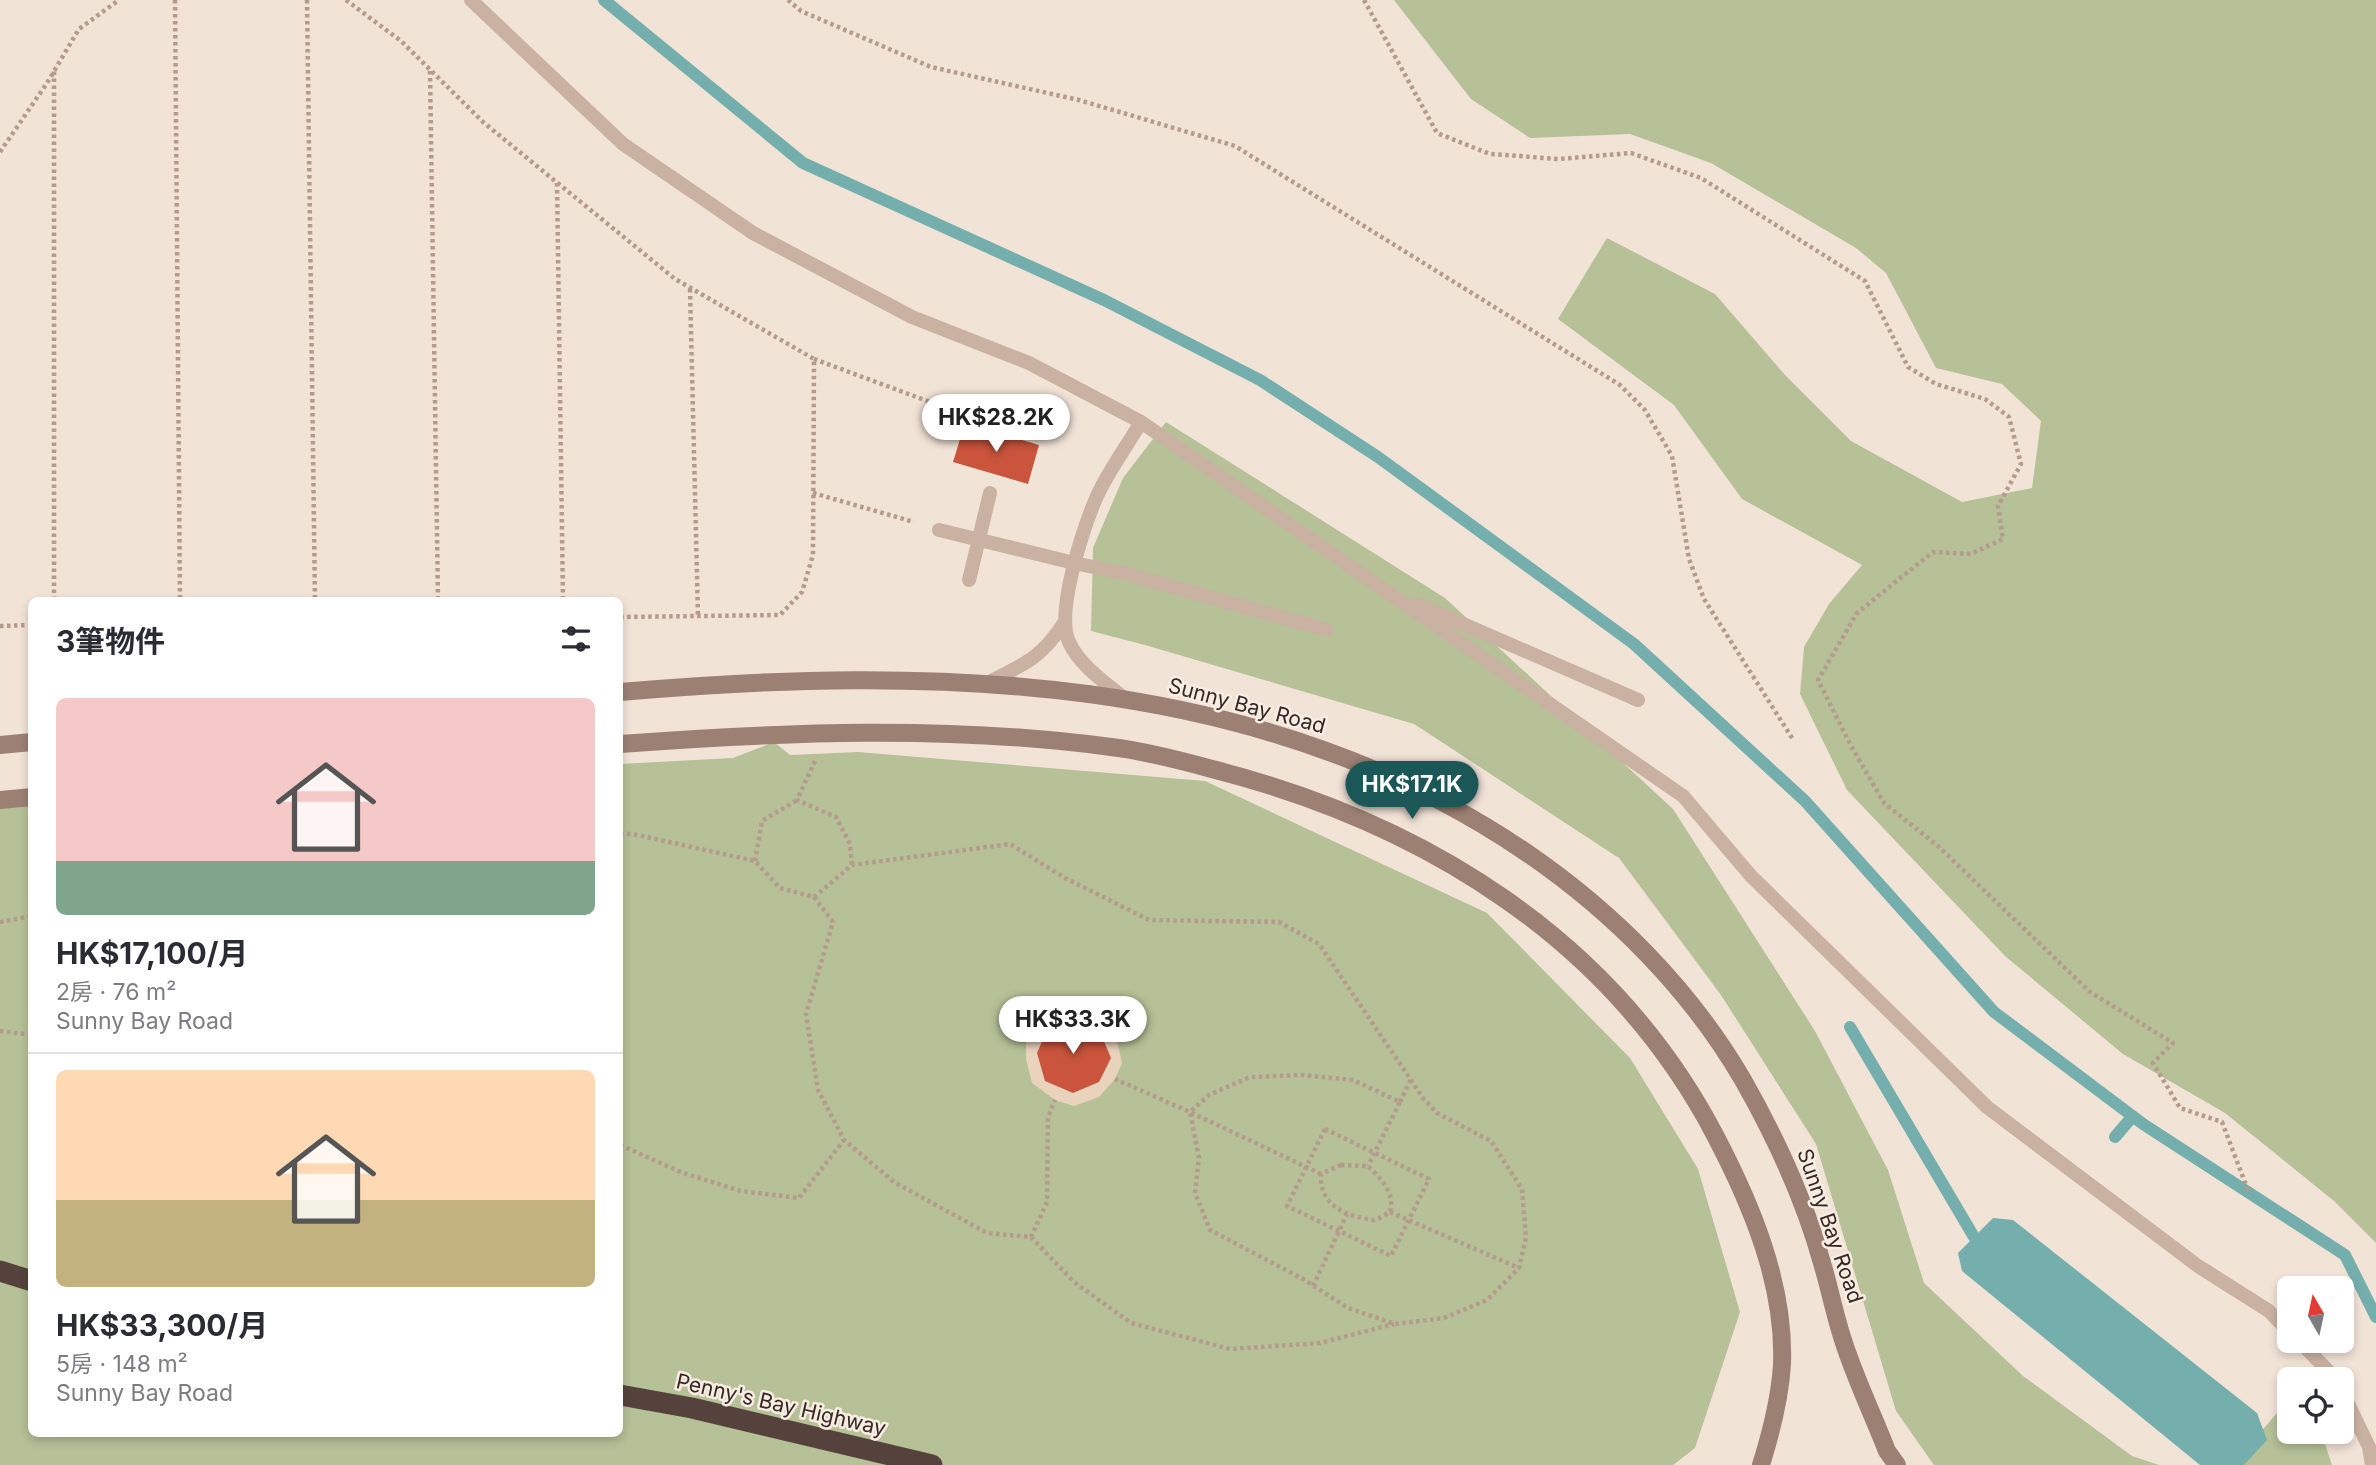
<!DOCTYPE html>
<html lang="zh-TW">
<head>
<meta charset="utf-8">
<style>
	:root { --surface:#fff; --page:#f7f7f7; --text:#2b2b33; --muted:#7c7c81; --line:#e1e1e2; --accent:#1a5756 }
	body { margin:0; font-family:Inter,"Noto Sans TC",sans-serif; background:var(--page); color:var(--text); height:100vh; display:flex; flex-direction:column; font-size:26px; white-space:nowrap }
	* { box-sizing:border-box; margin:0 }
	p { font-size:23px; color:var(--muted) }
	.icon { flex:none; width:38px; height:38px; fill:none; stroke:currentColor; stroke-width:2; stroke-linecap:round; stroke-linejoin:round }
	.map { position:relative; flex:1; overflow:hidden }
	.sheet { position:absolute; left:28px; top:597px; width:595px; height:840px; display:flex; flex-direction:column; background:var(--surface); border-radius:10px; box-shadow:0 4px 10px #0003 }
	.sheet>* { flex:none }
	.needle { width:46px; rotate:351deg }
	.fabs { position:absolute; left:2277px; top:1276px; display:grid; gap:14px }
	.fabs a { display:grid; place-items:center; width:77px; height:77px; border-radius:10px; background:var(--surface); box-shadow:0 4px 10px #0003; font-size:35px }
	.price { position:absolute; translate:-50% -60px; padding:0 16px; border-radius:24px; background:#fff; color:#222; font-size:23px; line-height:46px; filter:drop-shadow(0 2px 4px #0008) }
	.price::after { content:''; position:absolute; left:50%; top:42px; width:21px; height:16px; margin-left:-10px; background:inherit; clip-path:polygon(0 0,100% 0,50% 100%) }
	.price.active { background:var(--accent); color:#fff }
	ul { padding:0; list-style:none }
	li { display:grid; align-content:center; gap:14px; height:371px; padding:0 28px }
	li+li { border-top:2px solid var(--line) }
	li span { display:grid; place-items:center; height:217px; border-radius:10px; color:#555 }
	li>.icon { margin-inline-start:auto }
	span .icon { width:126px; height:126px; fill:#fffc; stroke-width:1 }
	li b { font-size:30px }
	h2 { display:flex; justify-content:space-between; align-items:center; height:84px; padding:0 28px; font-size:30px }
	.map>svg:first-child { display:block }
</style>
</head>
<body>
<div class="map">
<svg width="2376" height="1465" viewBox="0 0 2376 1465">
	<rect width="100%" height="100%" fill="#f2e3d7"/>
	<path fill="#b6c197" d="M1394 0H2376V1243L2334 1201 2225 1113 2123 1054 2005 956 1847 790 1800 694 1804 647 1829 604 1862 565 1742 499 1674 405 1558 319 1607 238 1715 294 1785 375 1851 441 1962 502 2032 488 2041 421 2002 384 1936 368 1886 273 1856 248 1711 163 1630 134 1530 138 1471 99Z
		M1166 422 1445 598 1673 809 1815 1031 1888 1170 1924 1283 2023 1376 2132 1456 2159 1465H1934L1896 1411 1816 1144 1721 995 1619 858 1414 724 1145 645 1091 631 1093 548 1123 478Z
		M774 742 790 755 858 752 1205 781 1487 913 1630 1058 1698 1169 1740 1312 1695 1448 1673 1465H0V798L17 797 31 786 32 1433H620V764L733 758Z
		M2289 1399V1432H2321L2332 1465H2232Z"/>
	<path fill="#ead3bd" d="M1068 1009H1087L1114 1026 1122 1063 1115 1079 1099 1097 1074 1106 1055 1100 1032 1083 1026 1059V1039L1037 1024Z"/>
	<path fill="#75afad" d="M1993 1218 2013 1220 2257 1413 2267 1440 2244 1465H2200L1962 1271 1958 1253Z"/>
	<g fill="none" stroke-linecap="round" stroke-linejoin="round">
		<path stroke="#75afad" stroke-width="12" d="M604 0 803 163 1104 300 1260 380 1378 457 1634 644 1805 801 1994 1012 2143 1124 2345 1255 2376 1317
			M1850 1027 1974 1237
			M2115 1137 2132 1117"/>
	</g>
	<path fill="#ca543c" d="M965 423 1039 445 1028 484 953 462Z
		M1075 1020 1098 1027 1111 1058 1099 1082 1073 1093 1045 1081 1037 1053 1049 1026Z"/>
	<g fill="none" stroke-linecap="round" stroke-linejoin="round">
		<path stroke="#b59b8d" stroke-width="4.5" stroke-dasharray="3.5 3.5" stroke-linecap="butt" d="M175 0 180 600
			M307 0 315 600
			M346 0 401 41 483 122 675 279 814 359 813 555 802 592 780 615 620 617
			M788 0 801 11 931 67 1079 100 1235 146 1620 385 1645 410 1672 456 1689 559 1704 599 1794 741
			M1364 0 1437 133 1490 154 1559 159 1631 153 1701 178 1865 281 1908 367 1936 384 1985 399 2009 417 2021 464 1998 506 2003 539 1971 554 1933 552 1857 613 1818 680 1850 744 1884 803 1938 846 2090 992 2173 1043 2153 1063 2180 1108 2222 1122 2249 1193
			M430 71 438 600
			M0 152 47 83 79 29 119 0
			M557 183 563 600
			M690 289 698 616
			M814 359 957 412
			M813 493 914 522
			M54 600V71
			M0 626 32 625
			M815 761 797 800 836 817 850 844 852 865
			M620 834H633L755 861 780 888 814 897 852 865 1010 844 1065 878 1149 920 1279 922 1319 944 1423 1098 1437 1113 1491 1141 1522 1189 1526 1238 1519 1268 1487 1300 1444 1318 1395 1324 1348 1308 1303 1279 1210 1230 1195 1193 1199 1158 1190 1112 1115 1079
			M755 861 762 821 797 800
			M814 897 833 922 806 1014 818 1090 844 1140 894 1182 987 1233 1031 1237 1047 1202 1048 1117 1055 1100
			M0 922 32 916
			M0 1031 32 1035
			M1400 1102 1411 1079
			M1325 1129 1429 1179 1391 1256 1287 1206Z
			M620 1145 683 1173 741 1191 799 1198 844 1140
			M1341 1165 1368 1166C1380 1178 1396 1193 1390 1212 1386 1214 1379 1219 1374 1220 1371 1220 1367 1219 1363 1218 1339 1214 1319 1200 1321 1174Z
			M1321 1174 1190 1112 1209 1095 1250 1077 1301 1075 1353 1080 1400 1102 1368 1166
			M1390 1212 1519 1268
			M1031 1237 1074 1282 1131 1323 1230 1349 1320 1343 1394 1324
			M1313 1286 1347 1214"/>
		<path stroke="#cab2a3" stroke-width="14" d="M471 0 623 144 753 233 912 317 1029 363 1141 422 1683 796 1751 876 1987 1107 2198 1266 2269 1311 2289 1332
			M939 530 1074 563 1123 573 1327 630
			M969 580 990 493
			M1417 604 1638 700
			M985 684C1022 665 1040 660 1064 623
			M1125 699C1106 683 1080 666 1069 642 1055 612 1084 526 1097 496 1109 470 1127 446 1141 422
			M2298 1340 2336 1379
			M2342 1391 2369 1447 2372 1465"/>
		<path stroke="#9d8074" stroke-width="18" d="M620 692C928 665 1261 671 1527 853 1613 912 1690 989 1743 1080 1776 1138 1804 1198 1822 1263 1830 1289 1835 1317 1844 1343 1856 1380 1873 1415 1887 1451L1897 1465
			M620 744C783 732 948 725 1111 747 1145 751 1179 760 1212 769 1424 823 1613 939 1716 1137 1752 1206 1785 1285 1782 1364 1780 1399 1771 1433 1761 1465
			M0 745 32 742
			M0 800 32 797"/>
		<path stroke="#56423c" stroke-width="21" d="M0 1271 32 1281
			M620 1395 692 1408 932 1465"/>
	</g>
	<g text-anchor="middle" stroke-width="5" stroke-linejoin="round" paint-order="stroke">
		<g font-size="21" fill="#342925" stroke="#f9ede3">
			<text transform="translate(1247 706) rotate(15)" y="7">Sunny Bay Road</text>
			<text transform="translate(1830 1226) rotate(71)" y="7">Sunny Bay Road</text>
			<text transform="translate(781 1405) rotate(13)" y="7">Penny's Bay Highway</text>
		</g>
	</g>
</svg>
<div class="fabs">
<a><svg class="needle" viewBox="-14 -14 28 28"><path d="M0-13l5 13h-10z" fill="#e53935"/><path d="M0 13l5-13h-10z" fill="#7c7c81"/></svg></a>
<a><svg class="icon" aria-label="locate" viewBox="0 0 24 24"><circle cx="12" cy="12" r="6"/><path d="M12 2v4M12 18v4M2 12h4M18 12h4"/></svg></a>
</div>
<b class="price" style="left:996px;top:454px">HK$28.2K</b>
<b class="price active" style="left:1412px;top:821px">HK$17.1K</b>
<b class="price" style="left:1073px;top:1056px">HK$33.3K</b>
<section class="sheet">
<h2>3筆物件<svg class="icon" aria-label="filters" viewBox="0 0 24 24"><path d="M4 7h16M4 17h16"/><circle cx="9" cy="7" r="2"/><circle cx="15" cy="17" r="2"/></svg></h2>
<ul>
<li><span style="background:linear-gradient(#f6c9c9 75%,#7fa58c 0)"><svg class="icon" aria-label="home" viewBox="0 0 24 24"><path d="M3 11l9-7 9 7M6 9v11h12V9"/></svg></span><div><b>HK$17,100/月</b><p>2房 · 76 m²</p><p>Sunny Bay Road</p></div></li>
<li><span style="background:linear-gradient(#ffd9b3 60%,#c2b280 0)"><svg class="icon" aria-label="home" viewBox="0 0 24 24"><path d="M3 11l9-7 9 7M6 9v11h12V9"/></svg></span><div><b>HK$33,300/月</b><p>5房 · 148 m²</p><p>Sunny Bay Road</p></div></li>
</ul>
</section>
</div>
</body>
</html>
